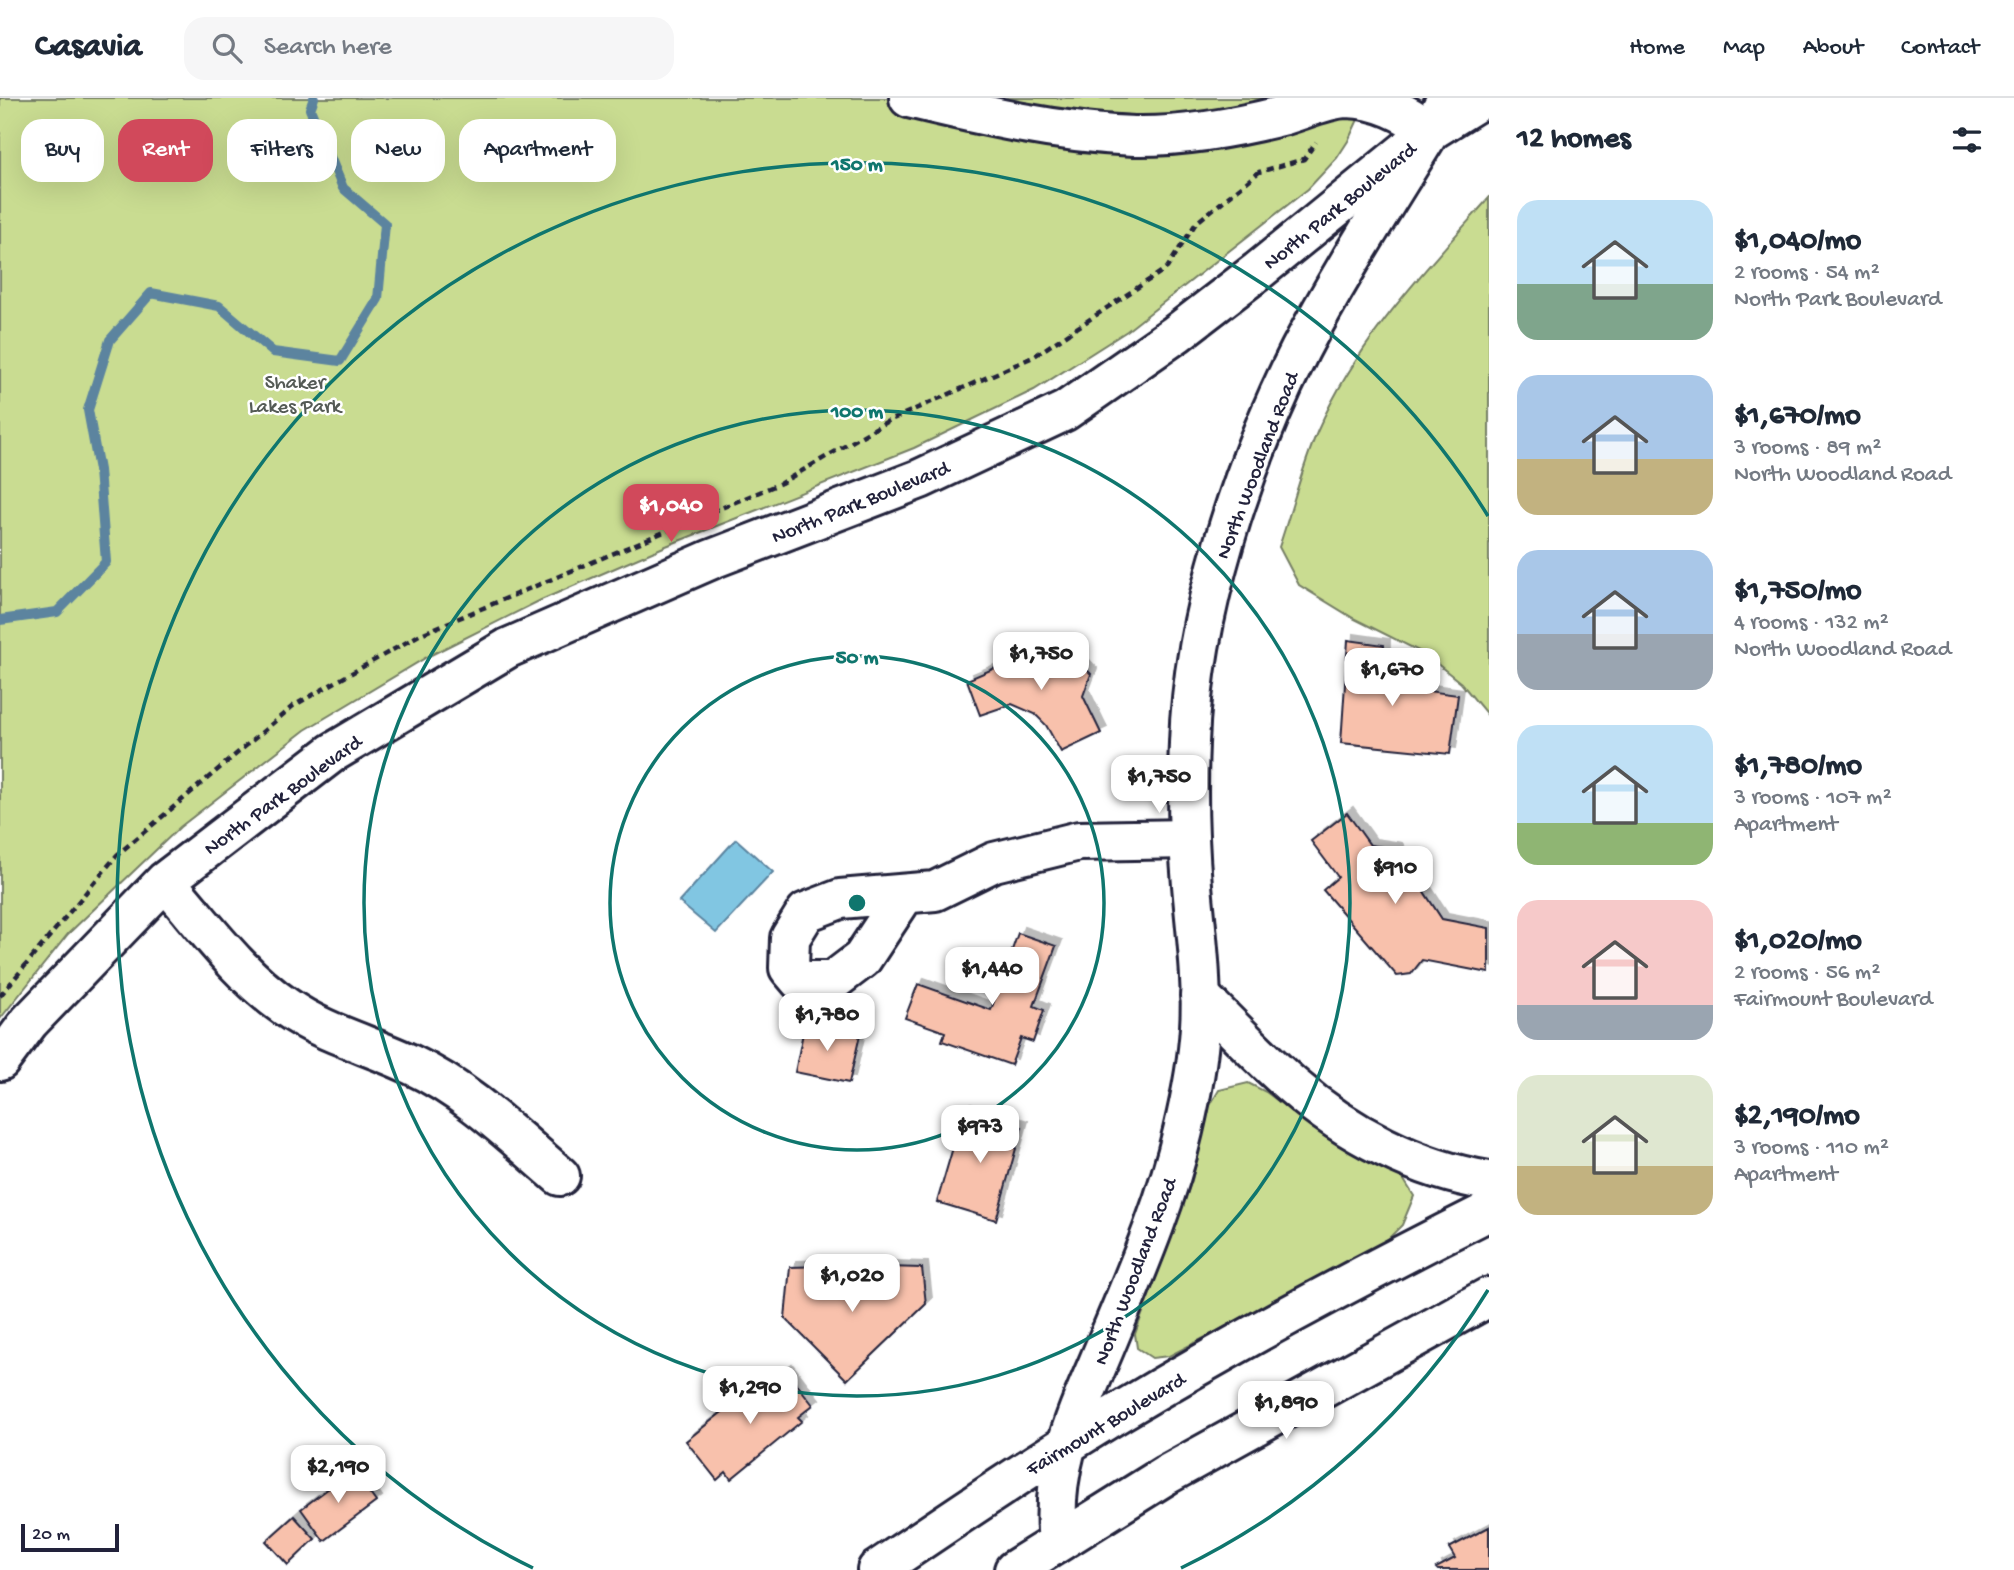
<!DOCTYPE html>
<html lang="en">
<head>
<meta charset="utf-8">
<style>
	:root { --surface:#fff; --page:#f6f6f7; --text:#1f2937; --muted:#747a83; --line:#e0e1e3; --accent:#d1495b }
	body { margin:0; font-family:"Gochi Hand",sans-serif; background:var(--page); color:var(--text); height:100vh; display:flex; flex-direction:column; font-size:26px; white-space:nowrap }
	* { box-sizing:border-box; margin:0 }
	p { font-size:23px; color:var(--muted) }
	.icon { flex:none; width:38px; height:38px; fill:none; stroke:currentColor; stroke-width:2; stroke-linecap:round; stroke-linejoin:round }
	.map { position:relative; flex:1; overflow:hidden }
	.panel { display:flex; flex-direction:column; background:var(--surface); width:525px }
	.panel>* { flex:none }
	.hud { position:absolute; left:21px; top:21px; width:665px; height:63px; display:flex; gap:14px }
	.scale { position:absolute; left:21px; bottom:18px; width:98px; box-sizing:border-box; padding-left:7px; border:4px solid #22223b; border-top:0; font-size:19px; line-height:24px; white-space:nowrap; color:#22223b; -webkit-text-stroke:5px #fff; paint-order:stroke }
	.price { position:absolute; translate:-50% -60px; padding:0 16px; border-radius:14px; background:#fff; color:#222; font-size:23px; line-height:46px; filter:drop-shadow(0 2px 4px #0008) }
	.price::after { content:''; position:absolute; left:50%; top:42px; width:21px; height:16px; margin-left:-10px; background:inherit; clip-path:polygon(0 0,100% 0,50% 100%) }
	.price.on { background:var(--accent); color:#fff }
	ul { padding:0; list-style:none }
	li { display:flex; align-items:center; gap:21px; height:175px; padding:0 28px }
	li span { display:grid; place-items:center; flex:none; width:196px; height:140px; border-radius:21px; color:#555 }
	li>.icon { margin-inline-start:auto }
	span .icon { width:84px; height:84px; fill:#fffc; stroke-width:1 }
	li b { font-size:30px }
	h2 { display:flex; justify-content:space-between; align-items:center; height:84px; padding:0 28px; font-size:30px }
	.tag { padding:0 24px; border-radius:21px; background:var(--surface); box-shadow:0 7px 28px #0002; font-size:24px; line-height:63px }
	.tag.on { background:var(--accent); color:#fff }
	header { display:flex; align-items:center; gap:42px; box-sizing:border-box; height:98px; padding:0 35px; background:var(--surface); border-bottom:2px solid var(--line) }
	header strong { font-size:33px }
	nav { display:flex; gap:38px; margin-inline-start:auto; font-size:24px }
	.search { width:490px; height:63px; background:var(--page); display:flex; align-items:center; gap:18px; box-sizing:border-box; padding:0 24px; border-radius:21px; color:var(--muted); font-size:26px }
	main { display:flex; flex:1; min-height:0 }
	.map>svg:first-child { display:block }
</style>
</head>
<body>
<header>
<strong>Casavia</strong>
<div class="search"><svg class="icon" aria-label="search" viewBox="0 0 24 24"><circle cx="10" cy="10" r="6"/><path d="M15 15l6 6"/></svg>Search here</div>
<nav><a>Home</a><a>Map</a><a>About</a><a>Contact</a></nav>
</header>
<main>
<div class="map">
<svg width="1489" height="1472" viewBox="0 0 1489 1472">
	<defs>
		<filter id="shadow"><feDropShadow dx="6" dy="-6" stdDeviation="0" flood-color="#0004"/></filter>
	</defs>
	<rect width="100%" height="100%" fill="#fff"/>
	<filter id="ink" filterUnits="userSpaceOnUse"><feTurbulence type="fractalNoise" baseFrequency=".0143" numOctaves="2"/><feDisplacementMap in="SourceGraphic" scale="14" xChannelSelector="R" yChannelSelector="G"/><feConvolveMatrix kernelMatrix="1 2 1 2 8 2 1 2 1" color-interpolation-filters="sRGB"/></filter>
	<g filter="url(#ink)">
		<path fill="#c9dc91" stroke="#767f66" stroke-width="2" d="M0 0H1368L1348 43 1337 60 1308 91 1127 233 1034 292 914 350 666 448 541 502 427 559 305 632 180 729 68 836 0 921Z
			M1489 100V619L1461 585 1425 556 1353 520 1299 487 1279 449C1292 411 1302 369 1318 332 1357 243 1425 172 1489 100Z
			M1248 985 1266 994 1319 1034 1402 1079 1414 1098 1402 1127 1380 1149 1169 1258 1152 1260 1137 1250 1135 1236 1192 1082 1209 1009 1219 992Z"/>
		<path fill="#81c6e2" stroke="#5b849f" stroke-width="2" d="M736 741 773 774 716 835 679 804Z"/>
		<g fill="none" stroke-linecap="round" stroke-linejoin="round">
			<path stroke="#5b849f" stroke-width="10" d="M0 522 57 514 106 464 99 372 88 312 110 242 151 195 219 208 273 254 340 263 378 201 385 126 343 90 310 11 314 0"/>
		</g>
		<path fill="#f8c1ac" stroke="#22223b" stroke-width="2" filter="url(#shadow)" d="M1348 542 1384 547 1383 587 1458 597 1450 656 1341 645Z
			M1046 544 1071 555 1091 576 1083 598 1101 635 1061 654 1046 627 1035 616 1012 606 980 617 967 582 1014 562 1021 549Z
			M1347 715 1370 747 1396 751 1442 821 1489 830V875L1422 862 1411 876 1397 878 1323 792 1338 779 1311 743Z
			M1018 835 1056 848 1034 908 1044 912 1033 944 1021 940 1011 967 942 943 945 934 905 920 918 886 991 912Z
			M805 925 860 937 849 985 795 974Z
			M964 1012 1022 1029 996 1122 937 1104Z
			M826 1168 824 1198 874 1195 887 1169 922 1170 926 1206 847 1282 785 1220 790 1169Z
			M786 1272 813 1307 798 1319 802 1323 731 1381 726 1374 717 1382 686 1343 762 1282 766 1287Z
			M353 1372 376 1404 324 1443 301 1411Z
			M294 1418 315 1441 288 1467 266 1443Z
			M1489 1429V1472H1438L1436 1470 1455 1460 1449 1450Z"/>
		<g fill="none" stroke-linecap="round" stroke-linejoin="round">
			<defs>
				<path id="minor" d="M909 0C984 18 1057 35 1134 38 1183 39 1233 30 1281 18 1300 13 1328 0 1347 0 1379 1 1405 14 1430 33
					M165 783C203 826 239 877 286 909 324 936 371 947 412 967 468 993 513 1038 560 1078
					M905 796 862 861 833 883H800L789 870 790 840 806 814 840 801 935 793 994 764 1079 743 1189 741
					M1200 898C1231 928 1260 960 1293 988 1346 1035 1418 1072 1489 1083
					M0 963 29 924 165 783 332 655 508 550 712 461 920 381 1065 313 1176 236 1258 173 1430 33 1483 0"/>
				<path id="major" d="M1058 1444C1049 1364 1081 1308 1110 1237 1138 1170 1167 1103 1183 1033 1191 999 1198 964 1200 929 1203 882 1196 834 1192 787 1188 740 1187 693 1189 645 1193 516 1242 367 1300 252 1339 177 1386 105 1430 33L1447 0
					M877 1472C957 1418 1038 1363 1121 1313 1241 1241 1365 1175 1489 1113
					M1014 1472 1166 1377 1489 1199"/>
			</defs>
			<use href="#minor" stroke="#22223b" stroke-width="44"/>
			<use href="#major" stroke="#22223b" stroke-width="44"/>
			<path stroke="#22223b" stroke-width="4.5" stroke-dasharray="7 5" stroke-linecap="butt" d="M0 898 117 757 293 608 421 536 781 385 886 324 1033 259 1167 170 1196 125 1259 74 1304 61 1316 44"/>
			<use href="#minor" stroke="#fff" stroke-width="38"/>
			<use href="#major" stroke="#fff" stroke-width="38"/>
		</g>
	</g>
	<g fill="none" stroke="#0f766e" stroke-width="3.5">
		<circle cx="857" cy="805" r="247"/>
		<circle cx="857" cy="805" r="493"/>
		<path d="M1488 1192A740 740 0 0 1 1181 1470M533 1470A740 740 0 1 1 1488 418"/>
	</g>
	<g text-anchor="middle" stroke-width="5" stroke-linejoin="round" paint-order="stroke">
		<g font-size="21" fill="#22223b" stroke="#fff">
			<text transform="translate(1339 107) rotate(-39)" y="7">North Park Boulevard</text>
			<text transform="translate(1256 367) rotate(-69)" y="7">North Woodland Road</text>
			<text transform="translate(860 403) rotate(-22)" y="7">North Park Boulevard</text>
			<text transform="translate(282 696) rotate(-36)" y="7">North Park Boulevard</text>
			<text transform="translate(1134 1173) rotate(-69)" y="7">North Woodland Road</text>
			<text transform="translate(1105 1325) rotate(-31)" y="7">Fairmount Boulevard</text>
		</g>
		<g font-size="21" fill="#545a55" stroke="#fff">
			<text x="295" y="290">Shaker<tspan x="295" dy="24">Lakes Park</tspan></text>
		</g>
	</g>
	<circle cx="857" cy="805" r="10" fill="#0f766e" stroke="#fff" stroke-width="3.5"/>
	<g font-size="21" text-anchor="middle" font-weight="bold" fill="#0f766e" stroke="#fff" stroke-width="5" stroke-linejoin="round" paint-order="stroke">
		<text x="857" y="72">150 m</text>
		<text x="857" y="319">100 m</text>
		<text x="857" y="565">50 m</text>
	</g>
</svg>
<div class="scale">20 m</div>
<b class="price on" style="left:671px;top:446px">$1,040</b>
<b class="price" style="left:1041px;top:594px">$1,750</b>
<b class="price" style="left:1392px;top:610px">$1,670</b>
<b class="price" style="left:1159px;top:717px">$1,750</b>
<b class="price" style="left:1395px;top:808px">$910</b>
<b class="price" style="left:992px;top:909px">$1,440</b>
<b class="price" style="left:827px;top:955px">$1,780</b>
<b class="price" style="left:980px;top:1067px">$973</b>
<b class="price" style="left:852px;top:1216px">$1,020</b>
<b class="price" style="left:750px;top:1328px">$1,290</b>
<b class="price" style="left:1286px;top:1343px">$1,890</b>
<b class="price" style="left:338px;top:1407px">$2,190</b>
<div class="hud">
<a class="tag">Buy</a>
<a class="tag on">Rent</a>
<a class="tag">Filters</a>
<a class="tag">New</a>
<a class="tag">Apartment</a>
</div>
</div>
<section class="panel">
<h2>12 homes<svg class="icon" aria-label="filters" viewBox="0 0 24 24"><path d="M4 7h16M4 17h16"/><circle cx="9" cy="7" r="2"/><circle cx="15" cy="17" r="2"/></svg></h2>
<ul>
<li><span style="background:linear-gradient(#bfe0f5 60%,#7fa58c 0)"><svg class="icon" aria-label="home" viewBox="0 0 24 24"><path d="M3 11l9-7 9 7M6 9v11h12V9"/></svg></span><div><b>$1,040/mo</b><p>2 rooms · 54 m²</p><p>North Park Boulevard</p></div></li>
<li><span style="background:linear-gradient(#a9c7e8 60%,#c2b280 0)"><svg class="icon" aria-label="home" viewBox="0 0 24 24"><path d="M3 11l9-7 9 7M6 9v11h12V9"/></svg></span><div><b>$1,670/mo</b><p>3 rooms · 89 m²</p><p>North Woodland Road</p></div></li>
<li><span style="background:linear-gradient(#a9c7e8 60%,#9aa5b1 0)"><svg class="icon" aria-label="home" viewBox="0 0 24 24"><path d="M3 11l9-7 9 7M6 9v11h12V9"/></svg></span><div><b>$1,750/mo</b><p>4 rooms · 132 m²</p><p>North Woodland Road</p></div></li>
<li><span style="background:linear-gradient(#bfe0f5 70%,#8fb573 0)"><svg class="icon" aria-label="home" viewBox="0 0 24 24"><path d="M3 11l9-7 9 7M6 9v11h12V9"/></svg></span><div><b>$1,780/mo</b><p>3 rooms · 107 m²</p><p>Apartment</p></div></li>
<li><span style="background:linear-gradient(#f6c9c9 75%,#9aa5b1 0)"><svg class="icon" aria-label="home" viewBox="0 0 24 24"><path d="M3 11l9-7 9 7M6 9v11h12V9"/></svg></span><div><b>$1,020/mo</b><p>2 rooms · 56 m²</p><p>Fairmount Boulevard</p></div></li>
<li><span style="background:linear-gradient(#dfe7d0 65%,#c2b280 0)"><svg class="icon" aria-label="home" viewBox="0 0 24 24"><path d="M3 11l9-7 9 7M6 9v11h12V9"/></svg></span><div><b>$2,190/mo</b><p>3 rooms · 110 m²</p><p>Apartment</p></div></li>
</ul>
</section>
</main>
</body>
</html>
